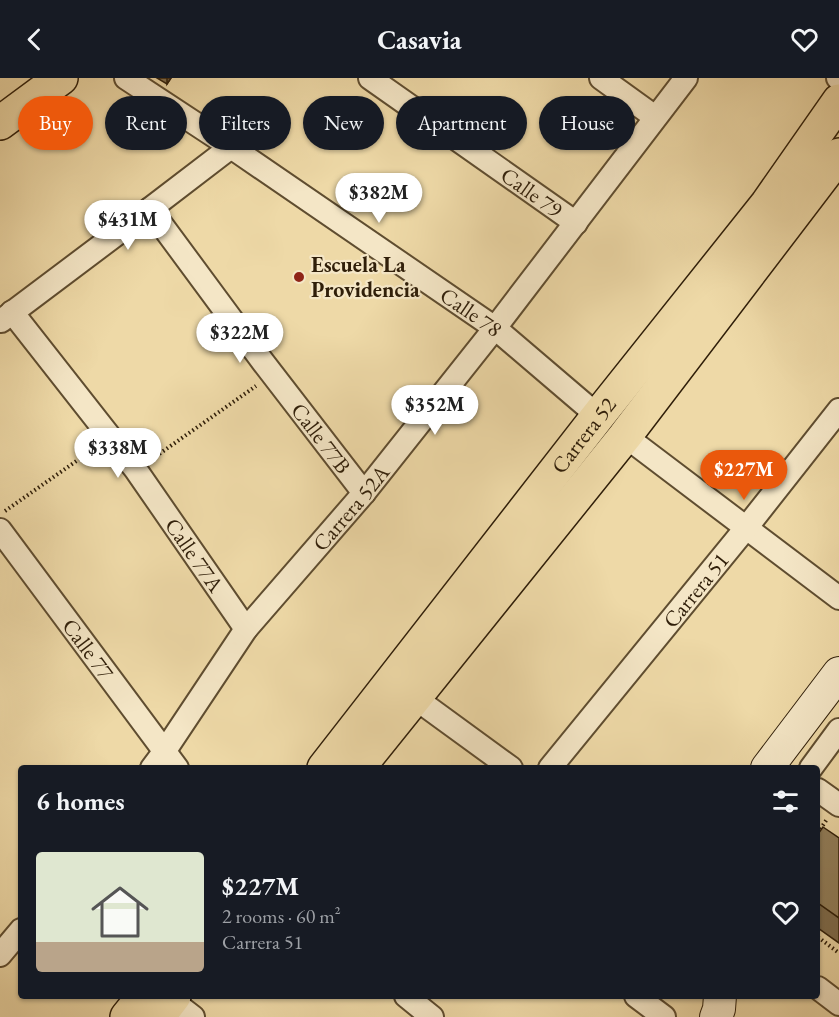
<!DOCTYPE html>
<html lang="en">
<head>
<meta charset="utf-8">
<style>
	:root { --surface:#171b24; --page:#20242c; --text:#f1f3f6; --muted:#9ea1a6; --accent:#ea580c }
	body { margin:0; font-family:"EB Garamond",serif; background:var(--page); color:var(--text); height:100vh; display:flex; flex-direction:column; font-size:22px; white-space:nowrap }
	* { box-sizing:border-box; margin:0 }
	p { font-size:20px; color:var(--muted) }
	.icon { flex:none; width:33px; height:33px; fill:none; stroke:currentColor; stroke-width:2; stroke-linecap:round; stroke-linejoin:round }
	.map { position:relative; flex:1; overflow:hidden }
	.sheet { position:absolute; left:18px; top:687px; width:802px; height:234px; display:flex; flex-direction:column; background:var(--surface); border-radius:6px; box-shadow:0 2px 4px #0004 }
	.sheet>* { flex:none }
	.guide { position:absolute; left:18px; top:18px; width:804px; height:54px; display:flex; gap:12px }
	.price { position:absolute; translate:-50% -51px; padding:0 14px; border-radius:21px; background:#fff; color:#222; font-size:20px; line-height:39px; filter:drop-shadow(0 2px 3px #0008) }
	.price::after { content:''; position:absolute; left:50%; top:36px; width:18px; height:14px; margin-left:-9px; background:inherit; clip-path:polygon(0 0,100% 0,50% 100%) }
	.price.current { background:var(--accent); color:#fff }
	ul { padding:0; list-style:none }
	li { display:flex; align-items:center; gap:18px; height:150px; padding:0 18px }
	li span { display:grid; place-items:center; flex:none; width:168px; height:120px; border-radius:6px; color:#555 }
	li>.icon { margin-inline-start:auto }
	span .icon { width:72px; height:72px; fill:#fffc; stroke-width:1 }
	li b { font-size:26px }
	h2 { display:flex; justify-content:space-between; align-items:center; height:72px; padding:0 18px; font-size:26px }
	.chip { padding:0 21px; border-radius:27px; background:var(--surface); box-shadow:0 2px 4px #0004; font-size:21px; line-height:54px }
	.chip.current { background:var(--accent); color:#fff }
	header { display:flex; justify-content:space-between; align-items:center; height:78px; padding:0 18px; background:var(--surface); font-size:27px; font-weight:700 }
	.map>svg:first-child { display:block }
</style>
</head>
<body>
<header><svg class="icon" aria-label="back" viewBox="0 0 24 24"><path d="M15 5l-7 7 7 7"/></svg>Casavia<svg class="icon" aria-label="heart" viewBox="0 0 24 24"><path d="M12 20l-8-8c-3-5 5-10 8-4 3-6 11-1 8 4z"/></svg></header>
<div class="map">
<svg width="839" height="939" viewBox="0 0 839 939">
	<rect width="100%" height="100%" fill="#eed9a7"/>
	<filter id="stains"><feTurbulence type="fractalNoise" baseFrequency=".00333" numOctaves="4"/><feColorMatrix values="0 0 0 0 .2 0 0 0 0 .09 0 0 0 0 .02 0 0 0 .5 -.17"/></filter>
	<radialGradient id="worn" r=".72"><stop offset=".6" stop-color="#630" stop-opacity="0"/><stop offset="1" stop-color="#630" stop-opacity=".3"/></radialGradient>
	<g fill="none" stroke-linecap="round" stroke-linejoin="round">
		<defs>
			<g id="street">
				<path id="s1" d="M126 0 231 69 495 250 598 338"/>
				<path id="s2" d="M370 0 576 145"/>
				<path d="M601 0 655 39"/>
				<path d="M838 0 839 1"/>
				<path id="s3" d="M150 131 263 284 364 415"/>
				<path id="s4" d="M12 234 136 392 246 551"/>
				<path d="M1 243 150 131 231 69"/>
				<path d="M625 358 839 520"/>
				<path id="s5" d="M0 452 177 690"/>
				<path d="M415 620 511 690"/>
				<path id="s6" d="M152 690 164 674 246 551 364 415 495 250 686 0"/>
				<path id="s7" d="M550 690 746 450 839 332"/>
				<path d="M811 690 839 652"/>
				<path d="M818 712 839 727"/>
				<path d="M0 877 21 852"/>
				<path d="M818 910 839 926"/>
				<path d="M406 918 432 939"/>
				<path d="M636 918 664 939"/>
				<path d="M171 922 193 939"/>
			</g>
			<path id="secondary" d="M767 690 839 595
				M716 939 719 931 720 918"/>
			<g id="primary">
				<path d="M0 45 61 0"/>
				<path id="s8" d="M324 690 598 338 767 126 839 23"/>
				<path d="M358 690 625 358 839 77"/>
				<path d="M127 939 144 918"/>
				<path d="M158 939 174 918"/>
			</g>
		</defs>
		<use href="#street" stroke="#5f4d30" stroke-width="26"/>
		<use href="#secondary" stroke="#2f1e09" stroke-width="34"/>
		<use href="#primary" stroke="#2f1e09" stroke-width="36"/>
		<path stroke="#2f1e09" stroke-width="4" stroke-dasharray="1.5 3" stroke-linecap="butt" d="M152 381 256 308
			M5 433 95 370
			M818 755 827 741
			M818 859 839 875"/>
		<use href="#street" stroke="#f4e6c6" stroke-width="22"/>
		<use href="#secondary" stroke="#f4e6c6" stroke-width="32"/>
		<use href="#primary" stroke="#eed9a7" stroke-width="33"/>
	</g>
	<path fill="#7e6d4e" stroke="#2f1e09" stroke-width="1.5" d="M157 0H171L167 6Z
		M818 756 839 760V865L818 850Z"/>
	<path fill="#665940" stroke="#2f1e09" stroke-width="1.5" d="M167 0H171L167 6Z"/>
	<path fill="#927f5b" stroke="#2f1e09" stroke-width="1.5" d="M823 749 839 760V840L818 825V756Z"/>
	<circle fill="#8f2418" stroke="#f4e6c6" stroke-width="2" cx="299" cy="199" r="6"/>
	<g text-anchor="middle" stroke-width="4.5" stroke-linejoin="round" paint-order="stroke">
		<g font-size="22" fill="#2f1e09" stroke="#f4e6c6">
			<text dy="8" stroke="none"><textPath href="#s2" startOffset="198">Calle 79</textPath></text>
			<text dy="8" stroke="none"><textPath href="#s1" startOffset="417">Calle 78</textPath></text>
			<text dy="8" stroke="none"><textPath href="#s8" startOffset="422">Carrera 52</textPath></text>
			<text dy="8" stroke="none"><textPath href="#s3" startOffset="286">Calle 77B</textPath></text>
			<text dy="8" stroke="none"><textPath href="#s6" startOffset="328">Carrera 52A</textPath></text>
			<text dy="8" stroke="none"><textPath href="#s4" startOffset="304">Calle 77A</textPath></text>
			<text dy="8" stroke="none"><textPath href="#s7" startOffset="230">Carrera 51</textPath></text>
			<text dy="8" stroke="none"><textPath href="#s5" startOffset="148">Calle 77</textPath></text>
		</g>
		<g font-size="22" font-weight="bold" fill="#2f1e09" stroke="#f4e6c6" text-anchor="start">
			<text x="311" y="194">Escuela La<tspan x="311" dy="25">Providencia</tspan></text>
		</g>
	</g>
	<rect width="100%" height="100%" filter="url(#stains)"/>
	<rect width="100%" height="100%" fill="url(#worn)"/>
</svg>
<b class="price" style="left:379px;top:146px">$382M</b>
<b class="price" style="left:128px;top:173px">$431M</b>
<b class="price" style="left:240px;top:286px">$322M</b>
<b class="price" style="left:435px;top:358px">$352M</b>
<b class="price" style="left:118px;top:401px">$338M</b>
<b class="price current" style="left:744px;top:423px">$227M</b>
<div class="guide">
<a class="chip current">Buy</a>
<a class="chip">Rent</a>
<a class="chip">Filters</a>
<a class="chip">New</a>
<a class="chip">Apartment</a>
<a class="chip">House</a>
</div>
<section class="sheet">
<h2>6 homes<svg class="icon" aria-label="filters" viewBox="0 0 24 24"><path d="M4 7h16M4 17h16"/><circle cx="9" cy="7" r="2"/><circle cx="15" cy="17" r="2"/></svg></h2>
<ul>
<li><span style="background:linear-gradient(#dfe7d0 75%,#b9a48a 0)"><svg class="icon" aria-label="home" viewBox="0 0 24 24"><path d="M3 11l9-7 9 7M6 9v11h12V9"/></svg></span><div><b>$227M</b><p>2 rooms · 60 m²</p><p>Carrera 51</p></div><svg class="icon" aria-label="heart" viewBox="0 0 24 24"><path d="M12 20l-8-8c-3-5 5-10 8-4 3-6 11-1 8 4z"/></svg></li>
</ul>
</section>
</div>
</body>
</html>
